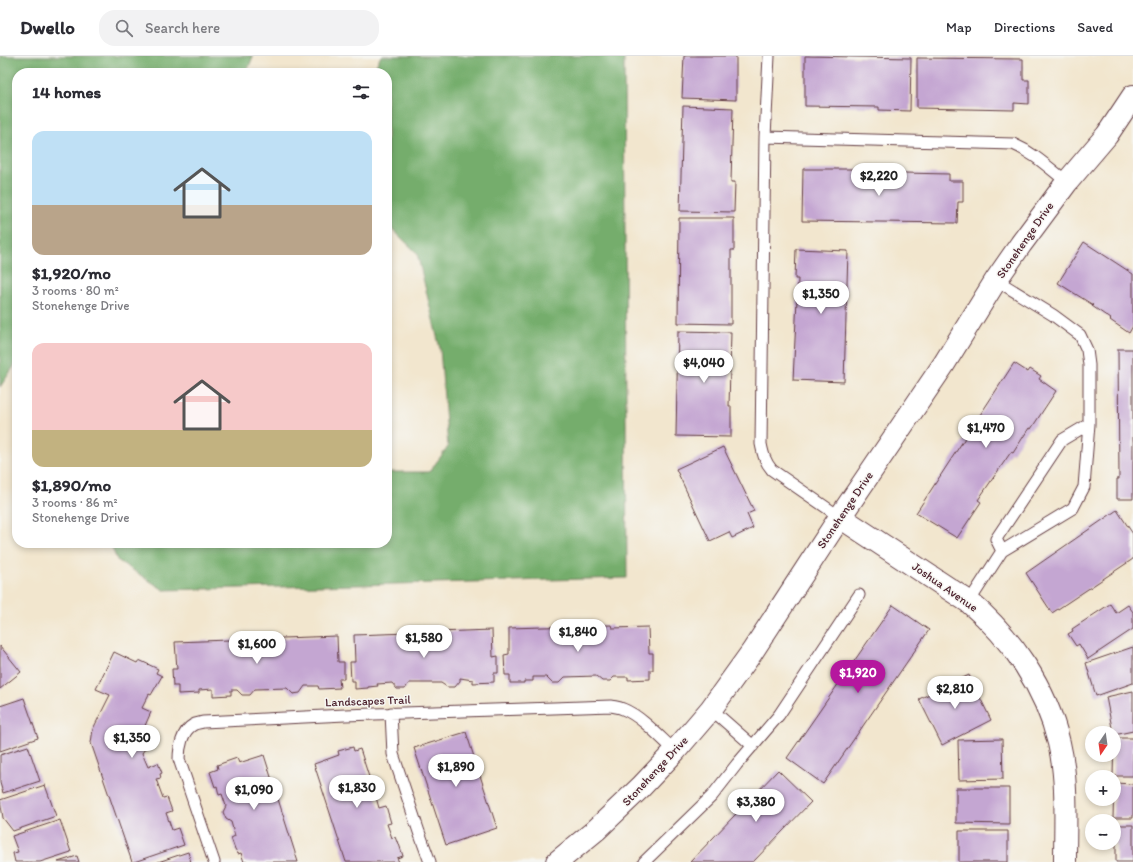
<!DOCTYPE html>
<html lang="en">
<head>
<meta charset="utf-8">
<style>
	:root { --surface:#fff; --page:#f2f2f3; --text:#2b2b33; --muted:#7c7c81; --line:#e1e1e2; --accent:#b5179e }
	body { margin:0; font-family:Itim,sans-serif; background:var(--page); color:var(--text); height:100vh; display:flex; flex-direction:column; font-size:15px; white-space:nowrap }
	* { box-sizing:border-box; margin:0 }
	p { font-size:13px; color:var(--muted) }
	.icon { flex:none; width:22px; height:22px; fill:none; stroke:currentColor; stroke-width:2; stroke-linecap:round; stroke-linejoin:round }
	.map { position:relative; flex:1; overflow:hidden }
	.drawer { position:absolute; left:12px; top:12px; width:380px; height:480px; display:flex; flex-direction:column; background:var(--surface); border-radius:16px; box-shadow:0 2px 6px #0003 }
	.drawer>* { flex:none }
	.needle { width:26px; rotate:193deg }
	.buttons { position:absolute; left:1085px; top:670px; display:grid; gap:8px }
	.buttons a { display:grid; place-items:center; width:36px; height:36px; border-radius:50%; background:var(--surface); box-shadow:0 2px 6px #0003; font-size:20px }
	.price { position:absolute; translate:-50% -34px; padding:0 9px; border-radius:14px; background:#fff; color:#222; font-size:13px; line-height:26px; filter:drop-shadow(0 1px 2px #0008) }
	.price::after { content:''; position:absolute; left:50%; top:24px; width:12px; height:9px; margin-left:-6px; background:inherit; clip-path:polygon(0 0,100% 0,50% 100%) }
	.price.on { background:var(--accent); color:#fff }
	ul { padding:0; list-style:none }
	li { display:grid; align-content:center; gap:8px; height:212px; padding:0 20px }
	li span { display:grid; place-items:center; height:124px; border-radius:12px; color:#555 }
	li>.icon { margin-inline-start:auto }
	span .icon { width:72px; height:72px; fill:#fffc; stroke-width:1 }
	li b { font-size:17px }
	h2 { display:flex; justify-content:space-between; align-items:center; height:48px; padding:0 20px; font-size:17px }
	header { display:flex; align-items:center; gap:24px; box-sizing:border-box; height:56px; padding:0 20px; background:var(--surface); border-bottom:1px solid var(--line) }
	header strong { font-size:19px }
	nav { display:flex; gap:22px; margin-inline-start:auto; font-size:14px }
	.search { width:280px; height:36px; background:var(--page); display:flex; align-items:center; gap:10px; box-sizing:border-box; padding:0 14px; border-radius:16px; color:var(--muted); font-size:15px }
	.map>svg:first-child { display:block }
</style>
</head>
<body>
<header>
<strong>Dwello</strong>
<div class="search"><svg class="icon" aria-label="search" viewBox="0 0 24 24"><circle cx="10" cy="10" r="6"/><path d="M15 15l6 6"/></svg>Search here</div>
<nav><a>Map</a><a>Directions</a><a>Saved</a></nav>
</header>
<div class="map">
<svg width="1133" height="806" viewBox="0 0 1133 806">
	<rect width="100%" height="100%" fill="#f6f6f2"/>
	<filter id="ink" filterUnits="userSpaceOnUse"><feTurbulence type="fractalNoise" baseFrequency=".025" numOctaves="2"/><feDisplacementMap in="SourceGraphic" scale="8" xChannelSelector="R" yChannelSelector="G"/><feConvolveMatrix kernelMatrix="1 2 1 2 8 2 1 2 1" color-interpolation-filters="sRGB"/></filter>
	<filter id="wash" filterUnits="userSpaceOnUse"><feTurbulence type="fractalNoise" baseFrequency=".012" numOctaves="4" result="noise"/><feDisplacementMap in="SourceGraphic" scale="16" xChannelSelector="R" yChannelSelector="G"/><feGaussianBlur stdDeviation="0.9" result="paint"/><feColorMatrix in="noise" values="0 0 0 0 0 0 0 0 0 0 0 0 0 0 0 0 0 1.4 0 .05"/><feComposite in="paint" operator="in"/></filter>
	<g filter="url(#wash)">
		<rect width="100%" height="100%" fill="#f2e6ce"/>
		<path fill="#74ad6c" stroke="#5f664c" d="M0 0H253L249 11 244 17H17V306L0 331Z
			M381 0H624L627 522 164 534 117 504 110 487H387V416H429L448 391 440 293 417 197 387 168V17H372Z"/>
		<g id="blocks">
			<path fill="#c4a6d2" d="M684 0H736V44L682 42Z
				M805 0 911 2 910 55 879 54V51L805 50Z
				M917 2 1023 3V24H1029V48L1014 47V54L917 52Z
				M683 50 733 52 731 126H735L734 156 680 155Z
				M803 113H858V116L949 118V125H963V146H958L957 167 802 165Z
				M679 162H734V194H731V268L678 267Z
				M1084 186 1133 218V270L1129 277 1110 264 1111 263 1092 250 1093 249 1058 227Z
				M796 193 848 195 844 326 793 324 798 223H795Z
				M678 275 731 276 729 350H731V381L676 380Z
				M1118 293H1133V443H1117V423H1119Z
				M1014 307 1028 316 1030 313 1041 320 1039 323 1056 335 1031 373 1029 372 1013 397 1011 396 978 444 981 446 957 482 916 457Z
				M723 391 754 455 747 458 753 472 732 482 729 476 710 485 676 413Z
				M1117 454 1133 478V503L1052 557 1026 517Z
				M1110 548 1116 557 1128 549 1133 556V573L1088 603 1079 588 1076 590 1068 578 1073 575 1072 573Z
				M893 549 929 574 823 728 787 702Z
				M611 569 612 572 648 571 649 597H653V614H650V623L628 624V621H614L610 625H602L596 620 565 621 559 627H552L546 621H533V625H524V627H510V619H505L504 599 509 598V572Z
				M492 574 493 601 498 600V617H494V626L473 627V624L460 622V625L455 631H447L441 627H409L405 633H397L392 627 377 628 378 630 368 631V632L355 633V625H351L350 606H355L354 579Z
				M337 580 338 606H344V623H339L340 632 319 633 318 630H305L300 637 293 638 287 632 255 633 250 639H242L237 634H231V639L213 640V633L199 634V637L178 638V630H173L172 613H177L175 586Z
				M0 590 21 616 0 633Z
				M1133 591V627L1096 640 1086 607Z
				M114 596 137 607 139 604 158 613 156 617 162 620 151 639 149 638 142 652 151 656 144 672 147 678V690L142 697 148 711 158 707 162 717 160 718 161 722 156 723 163 742 167 741 172 755 166 757 172 774 178 772 184 789 134 806H132L91 687 93 673 110 639 96 633Z
				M969 619 991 664 942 689 919 643Z
				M1133 635V675L1114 679V677H1113L1106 641Z
				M24 642 38 682 0 695V650Z
				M466 676 497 772 446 789 414 692Z
				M1114 682H1133V720H1113Z
				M1002 683 1003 723 959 724 958 684Z
				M28 690 40 725 3 737 0 727V699Z
				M353 691 354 695 360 693 369 721 376 723 379 730 375 738 379 752 386 750 391 767 387 768 392 782 395 781 397 786 398 785 403 800 397 802 399 806H346L314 708 339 699 338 695Z
				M264 699 298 806H244L241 797 238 798 235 793 231 782 235 780 231 766 226 763 223 756 226 750 222 738 219 739 217 730 215 731 210 716 218 713 217 709 237 702 239 707Z
				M778 714 811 746 753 806H690Z
				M1114 727 1133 728V762H1113Z
				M45 729 56 760 13 775 3 762 0 744Z
				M956 732H1009V768L956 767Z
				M60 764 71 796 40 806H15L13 797 18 796 12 780Z
				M1116 769H1133V806H1116Z
				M959 775H1008V806H959Z
				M188 796 191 806H158Z
				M77 800 79 806H58Z"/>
		</g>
	</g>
	<g filter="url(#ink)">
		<use href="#blocks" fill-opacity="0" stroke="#633d43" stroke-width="1"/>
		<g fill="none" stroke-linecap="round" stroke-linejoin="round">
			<defs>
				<path id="service" d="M769 0 765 81 761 388C763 398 765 406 772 414L840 461
					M765 81 1013 88C1034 97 1049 112 1067 126
					M1002 495 996 483 1062 384 1089 368
					M969 546 1002 495 1073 452 1084 431 1089 368V309L1087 294 1080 279 1053 259 996 224
					M711 653 753 690
					M391 657 393 698 419 776 430 806
					M214 806 179 703C179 692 182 675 193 669 196 667 200 667 203 666L345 659 611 650C615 651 619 651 623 653 641 660 661 682 675 695
					M644 806 712 740 737 708 779 659 859 539"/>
				<path id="minor" d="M840 461 969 546C1012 582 1046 632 1059 687 1068 724 1065 768 1065 806"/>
				<path id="tertiary" d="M557 806 596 774 641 731 675 695 711 653 752 596 840 461 944 308 996 224 1021 188 1067 126 1107 79 1133 40"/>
			</defs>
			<use href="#service" stroke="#633d43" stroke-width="13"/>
			<use href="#minor" stroke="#633d43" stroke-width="24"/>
			<use href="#tertiary" stroke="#633d43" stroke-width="24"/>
			<use href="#service" stroke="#fff" stroke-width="11"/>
			<use href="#minor" stroke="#fff" stroke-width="22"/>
			<use href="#tertiary" stroke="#fff" stroke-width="22"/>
		</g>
	</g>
	<g text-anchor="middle" stroke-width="3" stroke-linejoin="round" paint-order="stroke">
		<g font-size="12" fill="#4a1f2b" stroke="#f6f6f2">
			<text transform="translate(1025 184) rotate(-55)" y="4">Stonehenge Drive</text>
			<text transform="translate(845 454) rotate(-56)" y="4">Stonehenge Drive</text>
			<text transform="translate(945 531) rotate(35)" y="4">Joshua Avenue</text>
			<text transform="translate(368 645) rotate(-2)" y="4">Landscapes Trail</text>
			<text transform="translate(655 715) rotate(-47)" y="4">Stonehenge Drive</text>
		</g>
	</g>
</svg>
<div class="buttons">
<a><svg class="needle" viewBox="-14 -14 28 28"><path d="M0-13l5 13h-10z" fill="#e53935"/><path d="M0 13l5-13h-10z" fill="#7c7c81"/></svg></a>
<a>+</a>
<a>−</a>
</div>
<b class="price" style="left:879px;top:141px">$2,220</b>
<b class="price" style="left:821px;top:259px">$1,350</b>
<b class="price" style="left:704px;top:328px">$4,040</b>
<b class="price" style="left:986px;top:393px">$1,470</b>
<b class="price" style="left:578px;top:597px">$1,840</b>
<b class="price" style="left:424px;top:603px">$1,580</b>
<b class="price" style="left:257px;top:609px">$1,600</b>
<b class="price on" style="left:858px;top:638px">$1,920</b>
<b class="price" style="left:955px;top:654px">$2,810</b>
<b class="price" style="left:132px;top:703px">$1,350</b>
<b class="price" style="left:456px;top:732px">$1,890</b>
<b class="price" style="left:357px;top:753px">$1,830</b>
<b class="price" style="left:254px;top:755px">$1,090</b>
<b class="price" style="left:756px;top:767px">$3,380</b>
<section class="drawer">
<h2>14 homes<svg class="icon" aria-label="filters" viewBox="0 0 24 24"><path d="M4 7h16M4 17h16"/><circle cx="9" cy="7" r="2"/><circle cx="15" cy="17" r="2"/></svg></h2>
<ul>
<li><span style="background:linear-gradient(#bfe0f5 60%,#b9a48a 0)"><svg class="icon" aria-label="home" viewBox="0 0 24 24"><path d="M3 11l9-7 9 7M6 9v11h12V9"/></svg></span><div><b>$1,920/mo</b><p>3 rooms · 80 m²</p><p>Stonehenge Drive</p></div></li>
<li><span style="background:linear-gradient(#f6c9c9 70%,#c2b280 0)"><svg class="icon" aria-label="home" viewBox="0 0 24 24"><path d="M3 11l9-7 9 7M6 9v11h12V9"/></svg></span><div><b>$1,890/mo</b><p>3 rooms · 86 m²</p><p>Stonehenge Drive</p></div></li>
</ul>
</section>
</div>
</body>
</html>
